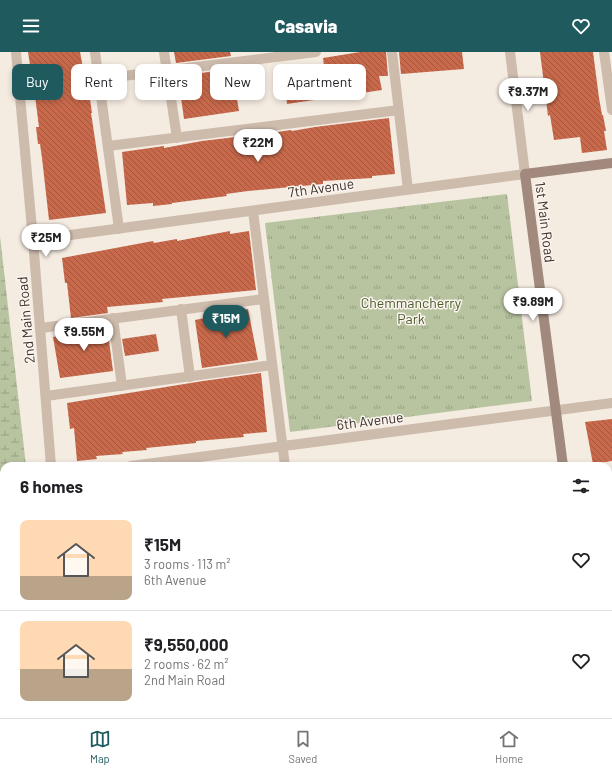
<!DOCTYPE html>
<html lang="en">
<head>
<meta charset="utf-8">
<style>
	:root { --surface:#fff; --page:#f2f2f2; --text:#202124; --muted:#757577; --line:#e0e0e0; --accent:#1f5a5e }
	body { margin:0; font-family:Barlow,sans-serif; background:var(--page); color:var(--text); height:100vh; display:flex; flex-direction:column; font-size:15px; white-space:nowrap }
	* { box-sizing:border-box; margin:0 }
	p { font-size:13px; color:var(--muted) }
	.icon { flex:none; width:22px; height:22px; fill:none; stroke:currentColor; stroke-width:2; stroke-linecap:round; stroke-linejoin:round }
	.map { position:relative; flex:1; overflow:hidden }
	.side { position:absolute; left:0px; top:410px; width:612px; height:256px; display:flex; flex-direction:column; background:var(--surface); border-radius:12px 12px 0 0; box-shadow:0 2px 6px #0003 }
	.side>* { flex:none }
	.top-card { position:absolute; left:12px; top:12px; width:400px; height:36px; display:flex; gap:8px }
	.price { position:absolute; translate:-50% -34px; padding:0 9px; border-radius:14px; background:#fff; color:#222; font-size:13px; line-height:26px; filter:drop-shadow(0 1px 2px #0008) }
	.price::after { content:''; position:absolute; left:50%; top:24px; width:12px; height:9px; margin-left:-6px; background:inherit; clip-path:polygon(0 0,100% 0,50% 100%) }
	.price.current { background:var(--accent); color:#fff }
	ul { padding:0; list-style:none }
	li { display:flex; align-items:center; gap:12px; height:100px; padding:0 20px }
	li+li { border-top:1px solid var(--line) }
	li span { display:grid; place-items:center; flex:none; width:112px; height:80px; border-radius:8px; color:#555 }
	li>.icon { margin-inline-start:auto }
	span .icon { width:48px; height:48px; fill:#fffc; stroke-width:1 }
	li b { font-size:17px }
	h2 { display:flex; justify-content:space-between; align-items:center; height:48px; padding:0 20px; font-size:17px }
	.tag { padding:0 14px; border-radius:8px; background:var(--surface); box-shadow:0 2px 6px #0003; font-size:14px; line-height:36px }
	.tag.current { background:var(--accent); color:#fff }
	header { display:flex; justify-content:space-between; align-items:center; height:52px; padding:0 20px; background:var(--accent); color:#fff; font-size:18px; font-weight:800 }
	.menu { display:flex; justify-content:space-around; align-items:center; height:56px; border-top:1px solid var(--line); background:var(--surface); font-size:11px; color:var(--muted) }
	.menu a { display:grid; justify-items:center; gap:2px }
	.menu .current { color:var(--accent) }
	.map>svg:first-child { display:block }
</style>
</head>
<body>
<header><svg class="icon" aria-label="menu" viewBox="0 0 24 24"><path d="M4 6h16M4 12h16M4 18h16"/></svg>Casavia<svg class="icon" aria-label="heart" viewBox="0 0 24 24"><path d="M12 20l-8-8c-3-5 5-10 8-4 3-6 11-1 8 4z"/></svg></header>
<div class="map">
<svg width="612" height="666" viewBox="0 0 612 666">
	<defs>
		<pattern id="grass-tufts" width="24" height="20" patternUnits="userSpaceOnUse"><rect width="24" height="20" fill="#b8c4a0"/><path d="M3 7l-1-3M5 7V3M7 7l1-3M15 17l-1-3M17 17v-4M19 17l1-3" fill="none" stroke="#97a083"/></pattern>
		<pattern id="wetland-marsh" width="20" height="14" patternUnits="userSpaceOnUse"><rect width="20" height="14" fill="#b8c4a0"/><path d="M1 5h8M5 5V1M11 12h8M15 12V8" fill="none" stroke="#97a083"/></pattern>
		<pattern id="building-back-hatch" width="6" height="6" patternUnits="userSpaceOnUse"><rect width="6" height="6" fill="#c8694b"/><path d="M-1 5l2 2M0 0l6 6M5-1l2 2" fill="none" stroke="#a4573f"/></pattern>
	</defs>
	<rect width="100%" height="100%" fill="#f4ebe1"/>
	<path fill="url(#grass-tufts)" d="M507 142 532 349 290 380 265 171Z"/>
	<path fill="url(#wetland-marsh)" d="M0 184 26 414H4V662H53L54 666H0Z"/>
	<path fill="url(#building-back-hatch)" d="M28 0H80L83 16H87L90 32 88 33 92 61H91L93 74 106 161 49 168 42 106 40 92H38L36 75H39L35 44Z
		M174 0H230L231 4 176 11Z
		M360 0H386L388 24H379L382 38 287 52 285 35 326 31 323 6Z
		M399 0H462L464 17 401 22Z
		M540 0H593L599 46 602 63H603L606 79H604L607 98 582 101 580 85 554 88 550 63 548 64Z
		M232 17 239 59 184 67 178 24Z
		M389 66 395 122 372 124V126L323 129V132L248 139 226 142 227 144 172 151V152L153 154V151L127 153 122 100 164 94V96L202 89 244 84V85L291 78 292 79 315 75Z
		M230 179V182L249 179 256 238 162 247 163 250 107 255 108 261 71 266 67 231H65L62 206 153 189 154 191 177 187V189Z
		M248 257 258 308 202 316 195 268Z
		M107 274 113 319 60 326 53 285 72 281V279Z
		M156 282 159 299 125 304 122 287Z
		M261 321 267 380 243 382 244 385 196 389V391L146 396 147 398 122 400 123 402 96 404 97 407 77 409 74 376 70 377 67 351 203 329Z
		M612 367V409L593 412 585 370Z"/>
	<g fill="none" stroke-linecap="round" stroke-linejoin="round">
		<path stroke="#cdbbac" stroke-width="10" d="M16 0 33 188 51 414
			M95 0 119 177
			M164 0 177 86
			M392 0 408 138
			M604 0 612 58
			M99 27 316 0
			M108 94 399 58
			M253 159 285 414
			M33 188 525 122 510 0
			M181 257 190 325
			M113 266 122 334
			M41 276 264 247
			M46 344 272 313
			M131 414 612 351
			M608 590H612
			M84 662V666
			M318 662V666
			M395 662V666
			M502 662V666"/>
		<path stroke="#a18a7d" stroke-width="10" d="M563 414 525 122 612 111
			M598 662 599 666"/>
	</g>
	<g text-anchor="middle" stroke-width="3" stroke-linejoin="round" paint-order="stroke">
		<g font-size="14" fill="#3b302b" stroke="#fbf5ee">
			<text transform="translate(321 136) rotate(-8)" y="5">7th Avenue</text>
			<text transform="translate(545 170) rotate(83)" y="5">1st Main Road</text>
			<text transform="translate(26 268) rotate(-95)" y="5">2nd Main Road</text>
			<text transform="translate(370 369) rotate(-7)" y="5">6th Avenue</text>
		</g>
		<g font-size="14" fill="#4a5a2e" stroke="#fbf5ee">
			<text x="411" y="256">Chemmancherry<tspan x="411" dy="16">Park</tspan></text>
		</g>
	</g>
</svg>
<b class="price" style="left:528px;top:60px">₹9.37M</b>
<b class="price" style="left:258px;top:111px">₹22M</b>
<b class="price" style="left:46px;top:206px">₹25M</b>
<b class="price" style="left:533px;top:270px">₹9.89M</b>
<b class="price current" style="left:226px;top:287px">₹15M</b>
<b class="price" style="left:84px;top:300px">₹9.55M</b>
<div class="top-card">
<a class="tag current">Buy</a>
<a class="tag">Rent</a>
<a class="tag">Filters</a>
<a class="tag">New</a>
<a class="tag">Apartment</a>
</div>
<section class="side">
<h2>6 homes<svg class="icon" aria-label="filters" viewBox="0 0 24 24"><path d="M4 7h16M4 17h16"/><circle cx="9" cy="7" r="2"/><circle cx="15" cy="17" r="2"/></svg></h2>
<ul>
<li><span style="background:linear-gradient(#ffd9b3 70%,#b9a48a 0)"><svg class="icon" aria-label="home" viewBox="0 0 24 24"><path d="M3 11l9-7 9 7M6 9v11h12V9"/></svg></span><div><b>₹15M</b><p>3 rooms · 113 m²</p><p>6th Avenue</p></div><svg class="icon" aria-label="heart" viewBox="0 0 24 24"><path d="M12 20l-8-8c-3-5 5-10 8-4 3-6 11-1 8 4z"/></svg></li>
<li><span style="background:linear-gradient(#ffd9b3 60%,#b9a48a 0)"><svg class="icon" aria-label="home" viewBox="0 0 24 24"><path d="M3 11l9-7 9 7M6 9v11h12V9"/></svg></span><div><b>₹9,550,000</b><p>2 rooms · 62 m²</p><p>2nd Main Road</p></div><svg class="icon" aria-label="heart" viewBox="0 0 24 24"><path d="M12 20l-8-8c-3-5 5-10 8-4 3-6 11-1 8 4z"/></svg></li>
</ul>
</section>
</div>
<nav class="menu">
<a class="current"><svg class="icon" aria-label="map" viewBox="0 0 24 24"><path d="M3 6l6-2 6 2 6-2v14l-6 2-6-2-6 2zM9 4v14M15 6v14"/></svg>Map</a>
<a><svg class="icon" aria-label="saved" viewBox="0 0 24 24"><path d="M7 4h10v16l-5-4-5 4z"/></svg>Saved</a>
<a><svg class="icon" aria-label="home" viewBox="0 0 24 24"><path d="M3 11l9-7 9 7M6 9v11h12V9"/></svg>Home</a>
</nav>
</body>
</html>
